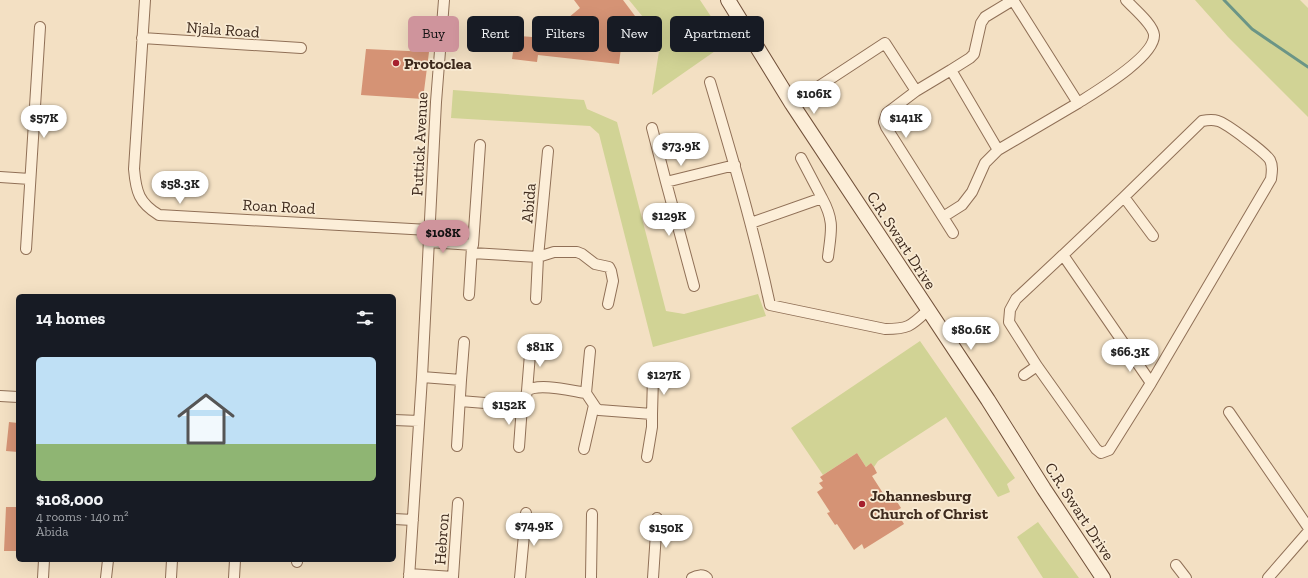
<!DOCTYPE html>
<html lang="en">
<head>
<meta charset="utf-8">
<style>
	:root { --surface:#171b24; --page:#242831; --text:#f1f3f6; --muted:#9ea1a6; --accent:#cf949c }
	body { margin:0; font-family:"Zilla Slab",serif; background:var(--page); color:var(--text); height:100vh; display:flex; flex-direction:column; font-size:15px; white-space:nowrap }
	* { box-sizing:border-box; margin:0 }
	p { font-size:13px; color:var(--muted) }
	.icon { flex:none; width:22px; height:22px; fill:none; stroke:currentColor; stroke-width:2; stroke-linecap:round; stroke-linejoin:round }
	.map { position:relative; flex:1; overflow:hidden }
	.side { position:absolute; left:16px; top:294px; width:380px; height:268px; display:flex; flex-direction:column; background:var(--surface); border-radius:6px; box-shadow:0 4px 16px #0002 }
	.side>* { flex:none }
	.guide { position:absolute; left:408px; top:16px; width:380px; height:36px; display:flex; gap:8px }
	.price { position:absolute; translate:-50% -34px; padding:0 9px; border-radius:14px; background:#fff; color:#222; font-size:13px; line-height:26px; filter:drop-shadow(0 1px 2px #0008) }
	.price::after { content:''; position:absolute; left:50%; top:24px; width:12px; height:9px; margin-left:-6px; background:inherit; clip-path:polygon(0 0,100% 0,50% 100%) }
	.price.current { background:var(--accent); color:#111 }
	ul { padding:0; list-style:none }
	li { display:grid; align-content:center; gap:8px; height:212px; padding:0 20px }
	li span { display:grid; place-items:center; height:124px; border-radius:6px; color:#555 }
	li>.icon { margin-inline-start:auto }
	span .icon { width:72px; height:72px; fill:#fffc; stroke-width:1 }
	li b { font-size:17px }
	h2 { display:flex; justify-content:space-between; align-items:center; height:48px; padding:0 20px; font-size:17px }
	.pill { padding:0 14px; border-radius:6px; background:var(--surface); box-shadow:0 4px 16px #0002; font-size:14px; line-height:36px }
	.pill.current { background:var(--accent); color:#111 }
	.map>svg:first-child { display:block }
</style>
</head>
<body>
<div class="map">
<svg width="1308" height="578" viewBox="0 0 1308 578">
	<rect width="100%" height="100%" fill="#f3e0c3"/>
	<path fill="#d1d395" d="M629 0H700L728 42 652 95 661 39Z
		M1195 0H1300L1308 8V117L1228 37Z
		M453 90 584 100 587 109 617 122 666 311 684 314 758 294 766 316 653 347 599 134 590 126 451 118Z
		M920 341 1015 478 1007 484 1010 492 998 497 946 417 878 461 874 467 871 463 866 467 857 453 823 475 791 428Z
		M1038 522 1079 578H1043L1017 537Z"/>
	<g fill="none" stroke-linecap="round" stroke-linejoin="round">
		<path stroke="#6b9586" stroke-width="3" d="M1224 0 1252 29 1308 67"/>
	</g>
	<path fill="#d59375" d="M574 0H623L659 48 622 40 619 64 538 55 537 62 512 59 513 52 506 51 508 35 544 38 580 8Z
		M366 49 429 52 423 99 361 95Z
		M9 422 18 423V452L6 451Z
		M857 453 866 467 871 463 874 467 877 473 872 476 888 501 894 497 901 508 896 511 904 524 864 549 862 544 854 550 837 524 835 525 827 513 830 512 817 492 823 488 819 483 823 481 820 477Z
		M6 507H18V551H4Z"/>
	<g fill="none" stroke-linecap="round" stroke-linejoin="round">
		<defs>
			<path id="street" d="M145 0 134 169C136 192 139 203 159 215L429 230
				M142 38 301 48
				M951 70 970 58 974 54 981 23 985 17 1013 0
				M710 82C732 156 754 230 770 305L885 329C909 329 911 326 928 310
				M916 91 951 70 998 150 985 163 972 192 962 205 943 217
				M1078 103C1095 92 1155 57 1154 35 1153 24 1133 8 1126 0
				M792 104 885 43 916 91 887 113 884 122 886 127 953 233
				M652 128 666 182 735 165
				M998 150 1078 103 1013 0
				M0 177 30 179
				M666 182 694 286
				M1124 197 1202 121C1207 120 1212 119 1218 121 1226 123 1266 153 1270 160 1273 166 1272 172 1271 179L1151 383
				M822 198C835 222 831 231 828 257
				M751 223 822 198 801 158
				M429 242 473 245 480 145
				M26 249 40 27
				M472 253 538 257 554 252H577L582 254 595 264 609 267 611 271 613 281 608 304
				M1063 255 1124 197 1153 236
				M469 295 472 247
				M536 299 538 257 548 151
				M1024 375 1037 366 1009 322 1010 310 1016 299 1063 255 1151 383 1109 450 1101 453 1096 449 1037 366
				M422 377 461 380 464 342
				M527 391 531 342
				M586 393 590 351
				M0 396 18 397
				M460 401 522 406 525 402 527 391C538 382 572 391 586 393L596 408 599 410 652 414V427L647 457
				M1229 412 1308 527
				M652 414 653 377
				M394 420 419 421
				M457 446 461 380
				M519 447 522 406
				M584 449 594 405
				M394 519 413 520
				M297 562V560
				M1176 565 1186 578
				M409 574 453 577 458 503
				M43 578 44 560
				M106 578 108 560
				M171 578 172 560
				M234 578 235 560
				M409 578 422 377 436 102 444 0
				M520 578 526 513
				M591 578 592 514
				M653 578 657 518
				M692 578C697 575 703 574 707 578
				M1268 578 1308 532"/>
			<path id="secondary" d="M728 0 792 104 988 400 1044 489 1103 578"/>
		</defs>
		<use href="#street" stroke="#907057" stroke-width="12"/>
		<use href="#secondary" stroke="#72513a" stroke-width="16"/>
		<use href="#street" stroke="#fceed8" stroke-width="10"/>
		<use href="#secondary" stroke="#fceed8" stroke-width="14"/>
	</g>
	<g fill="#a6202e" stroke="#f9ebd4" stroke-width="1.5">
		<circle cx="396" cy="63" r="4"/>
		<circle cx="862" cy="504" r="4"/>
	</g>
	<g text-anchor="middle" stroke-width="3.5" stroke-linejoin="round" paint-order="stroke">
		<g font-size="16" fill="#3e2a1d" stroke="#f9ebd4">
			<text transform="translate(223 29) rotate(4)" y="6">Njala Road</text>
			<text transform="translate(419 144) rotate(-87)" y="6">Puttick Avenue</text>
			<text transform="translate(528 203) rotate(-85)" y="6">Abida</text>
			<text transform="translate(279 206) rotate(3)" y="6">Roan Road</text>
			<text transform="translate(902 240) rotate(57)" y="6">C.R. Swart Drive</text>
			<text transform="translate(1080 511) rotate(57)" y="6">C.R. Swart Drive</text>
			<text transform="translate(441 539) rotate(-86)" y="6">Hebron</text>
		</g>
		<g font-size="16" font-weight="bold" fill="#3e2a1d" stroke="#f9ebd4" text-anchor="start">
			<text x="404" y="69">Protoclea</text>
			<text x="870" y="501">Johannesburg<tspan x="870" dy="18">Church of Christ</tspan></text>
		</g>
	</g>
</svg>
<b class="price" style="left:814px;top:115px">$106K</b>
<b class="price" style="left:44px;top:139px">$57K</b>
<b class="price" style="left:906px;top:139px">$141K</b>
<b class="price" style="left:681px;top:167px">$73.9K</b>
<b class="price" style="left:180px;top:205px">$58.3K</b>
<b class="price" style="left:669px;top:237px">$129K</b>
<b class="price current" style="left:443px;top:254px">$108K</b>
<b class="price" style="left:971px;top:351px">$80.6K</b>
<b class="price" style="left:540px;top:368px">$81K</b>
<b class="price" style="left:1130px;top:373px">$66.3K</b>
<b class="price" style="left:664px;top:396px">$127K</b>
<b class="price" style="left:509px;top:426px">$152K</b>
<b class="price" style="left:534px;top:547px">$74.9K</b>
<b class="price" style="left:666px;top:549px">$150K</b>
<div class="guide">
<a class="pill current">Buy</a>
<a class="pill">Rent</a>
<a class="pill">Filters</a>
<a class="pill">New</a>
<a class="pill">Apartment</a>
</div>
<section class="side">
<h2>14 homes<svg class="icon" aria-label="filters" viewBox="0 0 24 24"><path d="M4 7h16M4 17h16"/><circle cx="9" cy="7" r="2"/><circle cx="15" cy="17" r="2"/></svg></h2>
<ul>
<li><span style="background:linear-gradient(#bfe0f5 70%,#8fb573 0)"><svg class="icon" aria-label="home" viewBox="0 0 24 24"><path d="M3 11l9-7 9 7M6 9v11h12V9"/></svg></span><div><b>$108,000</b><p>4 rooms · 140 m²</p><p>Abida</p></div></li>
</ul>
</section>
</div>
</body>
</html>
